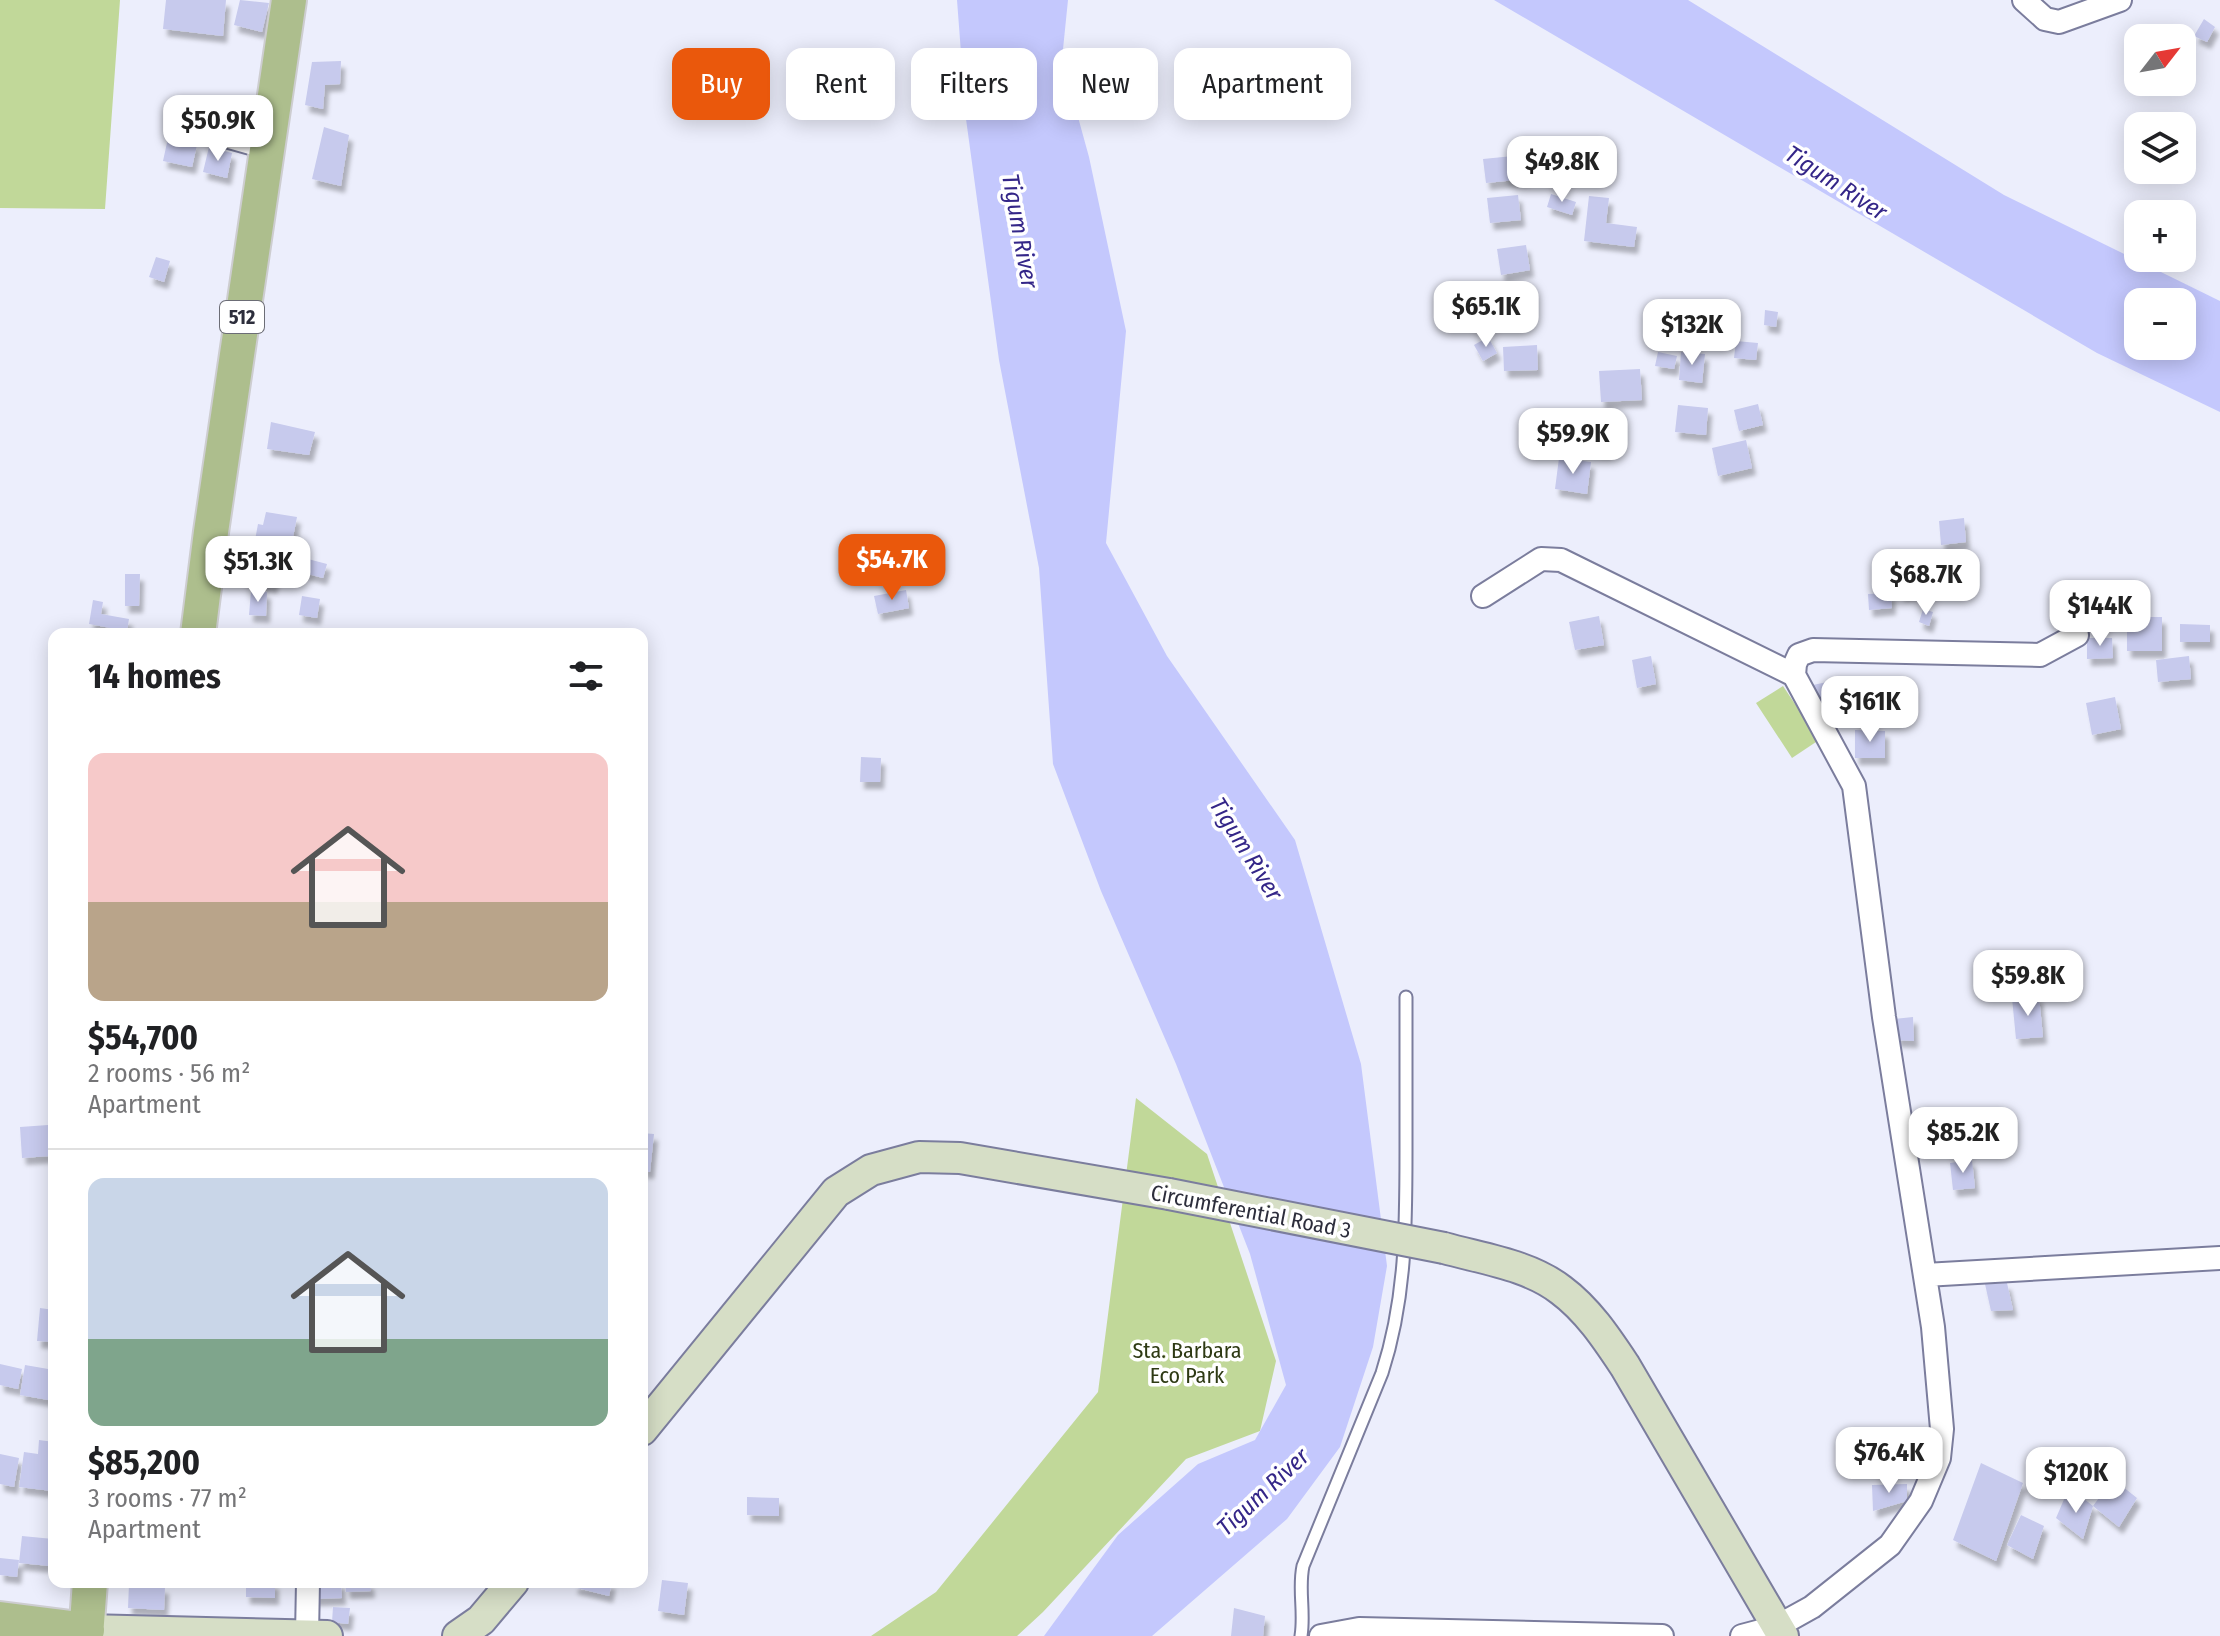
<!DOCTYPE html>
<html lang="en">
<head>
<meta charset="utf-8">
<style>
	:root { --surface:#fff; --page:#f6f6f6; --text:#202124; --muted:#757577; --line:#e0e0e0; --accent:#ea580c }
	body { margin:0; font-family:"Fira Sans Condensed",sans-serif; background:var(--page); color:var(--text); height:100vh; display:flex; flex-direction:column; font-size:30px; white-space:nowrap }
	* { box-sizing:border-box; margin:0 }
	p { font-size:26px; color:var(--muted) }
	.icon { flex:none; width:44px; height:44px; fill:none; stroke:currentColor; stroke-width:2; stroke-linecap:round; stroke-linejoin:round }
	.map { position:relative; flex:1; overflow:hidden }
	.side { position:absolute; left:48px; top:628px; width:600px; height:960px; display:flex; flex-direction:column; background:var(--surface); border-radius:16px; box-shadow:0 4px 20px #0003 }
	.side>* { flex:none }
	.top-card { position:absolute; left:672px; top:48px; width:760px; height:72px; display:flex; gap:16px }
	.needle { width:52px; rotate:59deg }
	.controls { position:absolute; left:2124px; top:24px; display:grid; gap:16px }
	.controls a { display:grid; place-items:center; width:72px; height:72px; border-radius:16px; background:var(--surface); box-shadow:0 4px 20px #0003; font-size:40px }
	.price { position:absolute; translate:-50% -68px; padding:0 18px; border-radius:16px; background:#fff; color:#222; font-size:26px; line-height:52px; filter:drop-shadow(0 2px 4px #0008) }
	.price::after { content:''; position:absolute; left:50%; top:48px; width:24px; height:18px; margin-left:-12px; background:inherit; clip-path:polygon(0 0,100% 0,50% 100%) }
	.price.on { background:var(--accent); color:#fff }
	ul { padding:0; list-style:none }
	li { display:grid; align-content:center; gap:16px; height:424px; padding:0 40px }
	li+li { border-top:2px solid var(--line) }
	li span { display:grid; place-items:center; height:248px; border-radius:16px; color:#555 }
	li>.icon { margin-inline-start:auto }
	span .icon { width:144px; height:144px; fill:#fffc; stroke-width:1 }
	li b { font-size:34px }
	h2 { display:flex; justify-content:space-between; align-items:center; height:96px; padding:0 40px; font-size:34px }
	.chip { padding:0 28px; border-radius:16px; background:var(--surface); box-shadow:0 4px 20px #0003; font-size:28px; line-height:72px }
	.chip.on { background:var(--accent); color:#fff }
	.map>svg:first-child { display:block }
</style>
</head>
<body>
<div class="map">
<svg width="2220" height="1636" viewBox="0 0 2220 1636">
	<defs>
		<filter id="shadow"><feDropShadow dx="4" dy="7" stdDeviation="2" flood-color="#0004"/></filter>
	</defs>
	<rect width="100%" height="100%" fill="#eceefc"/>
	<path fill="#c1d899" d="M0 0H120L105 209 0 208Z
		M1783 686 1819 740 1792 758 1756 703Z
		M1136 1098 1207 1154 1276 1361 1260 1431 1186 1459 1043 1612 1017 1636H871L936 1592 1098 1392Z"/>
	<path fill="#c4c8fd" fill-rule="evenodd" d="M957 0H1068L1062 59 1089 157 1126 331 1106 543 1167 656 1295 840 1361 1064 1387 1266 1373 1347 1340 1447 1287 1519 1152 1636H1044L1118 1535 1198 1464 1255 1440 1286 1385 1250 1254 1176 1064 1101 891 1053 764 1039 568 999 360 966 119Z
		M1494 0H1688L2004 195 2220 301V412L2097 353ZM2138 302H2182V346H2138Z"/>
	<path fill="#c7caed" filter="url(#shadow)" d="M166 0H226L223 36 163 29Z
		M240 0 269 3 262 32 234 25Z
		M2204 19 2215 27 2207 42 2194 36Z
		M341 61 340 84 325 85 323 109 305 105 312 62Z
		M324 127 349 135 341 186 312 179Z
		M168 138 197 145 192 167 163 161Z
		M209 147 232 153 227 178 203 172Z
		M1523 155 1526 179 1486 183 1483 159Z
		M1551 194 1576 202 1572 215 1547 207Z
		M1518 195 1521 220 1490 223 1487 198Z
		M1589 196 1609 198 1606 223 1637 227 1634 247 1584 241Z
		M1526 245 1530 270 1501 275 1497 249Z
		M156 257 170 261 164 282 149 277Z
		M1765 310 1778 312 1776 327 1764 325Z
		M1488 337 1497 353 1483 361 1474 345Z
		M1736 341 1758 343 1756 360 1734 358Z
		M1537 345 1538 370 1504 371 1503 347Z
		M1658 352 1677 356 1674 369 1655 366Z
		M1681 352 1705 354 1702 383 1679 380Z
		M1640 369 1642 400 1601 402 1599 371Z
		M1758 404 1763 425 1739 431 1734 410Z
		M1678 405 1708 408 1706 435 1675 432Z
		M1577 420 1609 422 1607 452 1575 450Z
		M271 422 315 432 309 455 267 449Z
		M1746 440 1752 468 1718 476 1712 448Z
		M1559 458 1591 462 1587 494 1555 489Z
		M266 512 297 517 292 542 276 538 275 543 255 540 258 524 263 525Z
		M1964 518 1966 542 1941 545 1939 521Z
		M246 549 281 559 273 587 238 577Z
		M308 559 327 564 323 578 304 573Z
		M1928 564 1933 589 1901 595 1896 571Z
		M125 574H140L139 606H125Z
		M906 590 909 608 878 614 874 596Z
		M251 591 267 592 266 616 249 615Z
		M1891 593 1892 608 1869 610 1868 594Z
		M302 596 320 599 317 618 299 615Z
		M93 600 103 602 101 614 129 619 127 631 89 624Z
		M1923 609 1933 612 1929 626 1919 622Z
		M1599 616 1604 645 1575 650 1569 622Z
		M2127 617H2162V651H2127Z
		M2180 624 2210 625V642H2180Z
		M2087 638H2112L2113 658 2087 659Z
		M1651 656 1656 684 1637 688 1632 660Z
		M2189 656 2191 679 2158 682 2156 660Z
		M1827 682 1831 698 1817 701 1813 685Z
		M2115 697 2121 729 2092 735 2086 703Z
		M1855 730 1885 731V758H1855Z
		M861 757 881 758 880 782H860Z
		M2039 996 2043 1037 2016 1039 2012 998Z
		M1913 1017 1914 1041 1896 1040 1894 1019Z
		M52 1022 54 1023V1065H48Z
		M48 1125 50 1156 22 1158 20 1127Z
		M642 1133 654 1134 650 1172 642 1171Z
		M1972 1160 1975 1188 1953 1190 1950 1163Z
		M2007 1283 2013 1310 1991 1311 1985 1284Z
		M40 1308 54 1310V1342L37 1341Z
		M0 1364 22 1369 18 1389 0 1385Z
		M25 1365 54 1370V1401L20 1395Z
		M1926 1435 1927 1460 1900 1466 1898 1437Z
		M39 1440 54 1442 52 1491 19 1487 24 1452 38 1454Z
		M0 1454 19 1458 14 1487 0 1484Z
		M1981 1463 2023 1483 1996 1561 1953 1540Z
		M2113 1479 2137 1498 2119 1527 2093 1506Z
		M1907 1484V1501L1873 1511 1872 1485Z
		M2079 1495 2093 1506 2083 1539 2056 1518 2065 1497 2075 1504Z
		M747 1497 779 1498V1516L747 1515Z
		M2021 1515 2044 1526 2033 1559 2007 1545Z
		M22 1536 53 1539 50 1566 19 1563Z
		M0 1558 19 1560 17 1577 0 1575Z
		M662 1580 688 1583 684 1615 658 1611Z
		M246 1582H275V1598L246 1597Z
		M312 1582H341L342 1598 313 1599Z
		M345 1582H370L371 1591 346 1592Z
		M575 1582H612L609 1596 573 1587Z
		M129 1584 165 1587 164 1610 128 1608Z
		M333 1607 350 1608 348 1624 332 1622Z
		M1234 1608 1265 1616 1263 1636H1231Z"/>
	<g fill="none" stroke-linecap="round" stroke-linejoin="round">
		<defs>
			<path id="lane" d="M184 130 262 152
				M1301 1636C1305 1612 1298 1589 1303 1566L1382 1373C1407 1296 1406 1220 1406 1140 1406 1092 1406 1045 1406 997"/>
			<path id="street" d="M2024 0 2045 19 2059 22 2120 0
				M1483 596 1541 559 1561 560 1794 675
				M1925 1275 2220 1258
				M307 1635 308 1582
				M1321 1636 1359 1629 1662 1636
				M1742 1636 1776 1627 1812 1607 1890 1545 1921 1501 1939 1458 1942 1429 1933 1327 1884 1017 1854 786 1794 675 1795 664 1799 655 1813 650 2040 655 2077 635"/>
			<path id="secondary" d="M1444 1248C1483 1259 1529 1265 1561 1290 1588 1310 1607 1339 1625 1366L1783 1636
				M642 1430 836 1192 871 1170 919 1157 960 1158 1169 1194
				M87 1630 327 1636
				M458 1636 481 1620 513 1582"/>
			<path id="primary" d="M198 634 211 532 289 0
				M0 1619 87 1630
				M86 1636 90 1582"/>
		</defs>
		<use href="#lane" stroke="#7b7d9d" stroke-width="15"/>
		<use href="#street" stroke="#7b7d9d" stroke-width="26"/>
		<use href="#secondary" stroke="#7b7d9d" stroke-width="34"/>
		<use href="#primary" stroke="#cdcdd0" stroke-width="38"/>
		<use href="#lane" stroke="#fff" stroke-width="11"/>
		<use href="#street" stroke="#fff" stroke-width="22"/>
		<use href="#secondary" stroke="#d6dec6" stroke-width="30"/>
		<use href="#primary" stroke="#adbe8d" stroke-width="34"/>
		<defs>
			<path id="secondary-bridge" d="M1169 1194 1444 1248"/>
		</defs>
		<use href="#secondary-bridge" stroke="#7b7d9d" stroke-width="34" stroke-linecap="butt"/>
		<use href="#secondary-bridge" stroke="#d6dec6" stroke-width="30"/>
	</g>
	<g text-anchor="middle" stroke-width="7" stroke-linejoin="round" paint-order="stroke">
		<rect fill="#fff" stroke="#6c6d76" stroke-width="2" x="220" y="301" width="44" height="32" rx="6"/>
		<g font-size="20" font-weight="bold" fill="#2d2e3c">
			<text x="242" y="324">512</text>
		</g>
		<g font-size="22" fill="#2d2e3c" stroke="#fff">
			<text transform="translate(1251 1211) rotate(11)" y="8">Circumferential Road 3</text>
		</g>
		<g font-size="22" fill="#2e3a14" stroke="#fff">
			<text x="1187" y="1358">Sta. Barbara<tspan x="1187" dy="25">Eco Park</tspan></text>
		</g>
		<g font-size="24" font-style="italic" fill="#342688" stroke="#fff">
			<text transform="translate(1836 183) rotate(33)" y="8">Tigum River</text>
			<text transform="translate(1020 231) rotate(80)" y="8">Tigum River</text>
			<text transform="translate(1246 849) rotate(58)" y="8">Tigum River</text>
			<text transform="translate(1263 1492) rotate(-43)" y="8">Tigum River</text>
		</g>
	</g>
</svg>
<div class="controls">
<a><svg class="needle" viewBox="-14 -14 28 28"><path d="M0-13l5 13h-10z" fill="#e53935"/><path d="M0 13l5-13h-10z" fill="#757577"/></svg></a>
<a><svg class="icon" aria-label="layers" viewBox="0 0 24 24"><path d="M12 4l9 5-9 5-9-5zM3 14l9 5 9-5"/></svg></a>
<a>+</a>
<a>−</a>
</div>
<b class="price" style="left:218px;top:163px">$50.9K</b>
<b class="price" style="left:1562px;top:204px">$49.8K</b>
<b class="price" style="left:1486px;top:349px">$65.1K</b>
<b class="price" style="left:1692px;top:367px">$132K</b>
<b class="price" style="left:1573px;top:476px">$59.9K</b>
<b class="price on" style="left:892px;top:602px">$54.7K</b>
<b class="price" style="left:258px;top:604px">$51.3K</b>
<b class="price" style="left:1926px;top:617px">$68.7K</b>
<b class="price" style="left:2100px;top:648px">$144K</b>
<b class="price" style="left:1870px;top:744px">$161K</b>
<b class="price" style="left:2028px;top:1018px">$59.8K</b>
<b class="price" style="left:1963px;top:1175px">$85.2K</b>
<b class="price" style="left:1889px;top:1495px">$76.4K</b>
<b class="price" style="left:2076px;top:1515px">$120K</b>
<div class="top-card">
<a class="chip on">Buy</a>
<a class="chip">Rent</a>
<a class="chip">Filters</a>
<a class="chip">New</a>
<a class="chip">Apartment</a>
</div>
<section class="side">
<h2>14 homes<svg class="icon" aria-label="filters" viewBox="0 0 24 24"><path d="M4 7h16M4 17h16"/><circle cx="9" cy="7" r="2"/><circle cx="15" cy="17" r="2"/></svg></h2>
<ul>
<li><span style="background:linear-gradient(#f6c9c9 60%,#b9a48a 0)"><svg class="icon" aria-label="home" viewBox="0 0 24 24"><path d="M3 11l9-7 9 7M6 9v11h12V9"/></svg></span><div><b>$54,700</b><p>2 rooms · 56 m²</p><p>Apartment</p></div></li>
<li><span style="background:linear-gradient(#c9d6e8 65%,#7fa58c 0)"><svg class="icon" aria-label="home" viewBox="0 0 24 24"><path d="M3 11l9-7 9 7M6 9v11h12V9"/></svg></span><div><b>$85,200</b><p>3 rooms · 77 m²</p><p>Apartment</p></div></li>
</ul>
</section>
</div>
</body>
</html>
